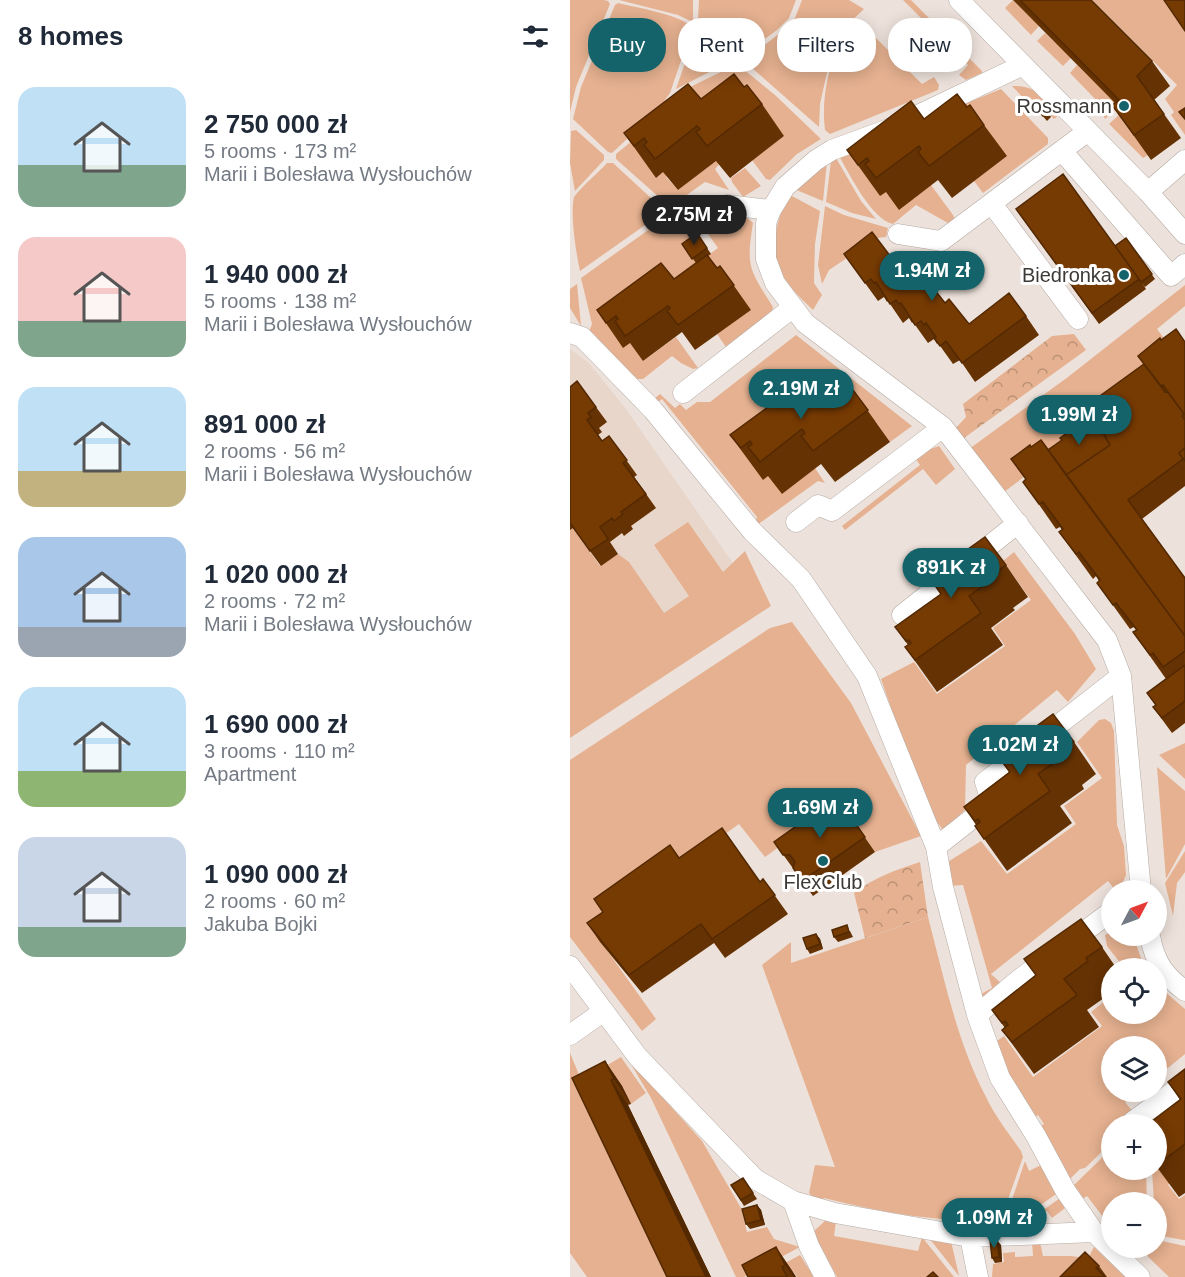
<!DOCTYPE html>
<html lang="en">
<head>
<meta charset="utf-8">
<style>
	:root { --surface:#fff; --page:#f2f2f3; --text:#1f2937; --muted:#747a83; --accent:#14636a }
	body { margin:0; font-family:Helvetica,sans-serif; background:var(--page); color:var(--text); height:100vh; display:flex; flex-direction:column; font-size:22px; white-space:nowrap }
	* { box-sizing:border-box; margin:0 }
	p { font-size:20px; color:var(--muted) }
	.icon { flex:none; width:33px; height:33px; fill:none; stroke:currentColor; stroke-width:2; stroke-linecap:round; stroke-linejoin:round }
	.map { position:relative; flex:1; overflow:hidden }
	.sheet { display:flex; flex-direction:column; background:var(--surface); width:570px }
	.sheet>* { flex:none }
	.guide { position:absolute; left:18px; top:18px; width:507px; height:54px; display:flex; gap:12px }
	.needle { width:39px; rotate:49deg }
	.tools { position:absolute; left:531px; top:880px; display:grid; gap:12px }
	.tools a { display:grid; place-items:center; width:66px; height:66px; border-radius:50%; background:var(--surface); box-shadow:0 3px 15px #0003; font-size:30px }
	.price { position:absolute; translate:-50% -51px; padding:0 14px; border-radius:21px; background:var(--accent); color:#fff; font-size:20px; line-height:39px; filter:drop-shadow(0 2px 3px #0008) }
	.price::after { content:''; position:absolute; left:50%; top:36px; width:18px; height:14px; margin-left:-9px; background:inherit; clip-path:polygon(0 0,100% 0,50% 100%) }
	.price.current { background:#222; color:#fff }
	ul { padding:0; list-style:none }
	li { display:flex; align-items:center; gap:18px; height:150px; padding:0 18px }
	li span { display:grid; place-items:center; flex:none; width:168px; height:120px; border-radius:18px; color:#555 }
	li>.icon { margin-inline-start:auto }
	span .icon { width:72px; height:72px; fill:#fffc; stroke-width:1 }
	li b { font-size:26px }
	h2 { display:flex; justify-content:space-between; align-items:center; height:72px; padding:0 18px; font-size:26px }
	.pill { padding:0 21px; border-radius:24px; background:var(--surface); box-shadow:0 3px 15px #0003; font-size:21px; line-height:54px }
	.pill.current { background:var(--accent); color:#fff }
	main { display:flex; flex:1; min-height:0 }
	.map>svg:first-child { display:block }
</style>
</head>
<body>
<main>
<section class="sheet">
<h2>8 homes<svg class="icon" aria-label="filters" viewBox="0 0 24 24"><path d="M4 7h16M4 17h16"/><circle cx="9" cy="7" r="2"/><circle cx="15" cy="17" r="2"/></svg></h2>
<ul>
<li><span style="background:linear-gradient(#bfe0f5 65%,#7fa58c 0)"><svg class="icon" aria-label="home" viewBox="0 0 24 24"><path d="M3 11l9-7 9 7M6 9v11h12V9"/></svg></span><div><b>2 750 000 zł</b><p>5 rooms · 173 m²</p><p>Marii i Bolesława Wysłouchów</p></div></li>
<li><span style="background:linear-gradient(#f6c9c9 70%,#7fa58c 0)"><svg class="icon" aria-label="home" viewBox="0 0 24 24"><path d="M3 11l9-7 9 7M6 9v11h12V9"/></svg></span><div><b>1 940 000 zł</b><p>5 rooms · 138 m²</p><p>Marii i Bolesława Wysłouchów</p></div></li>
<li><span style="background:linear-gradient(#bfe0f5 70%,#c2b280 0)"><svg class="icon" aria-label="home" viewBox="0 0 24 24"><path d="M3 11l9-7 9 7M6 9v11h12V9"/></svg></span><div><b>891 000 zł</b><p>2 rooms · 56 m²</p><p>Marii i Bolesława Wysłouchów</p></div></li>
<li><span style="background:linear-gradient(#a9c7e8 75%,#9aa5b1 0)"><svg class="icon" aria-label="home" viewBox="0 0 24 24"><path d="M3 11l9-7 9 7M6 9v11h12V9"/></svg></span><div><b>1 020 000 zł</b><p>2 rooms · 72 m²</p><p>Marii i Bolesława Wysłouchów</p></div></li>
<li><span style="background:linear-gradient(#bfe0f5 70%,#8fb573 0)"><svg class="icon" aria-label="home" viewBox="0 0 24 24"><path d="M3 11l9-7 9 7M6 9v11h12V9"/></svg></span><div><b>1 690 000 zł</b><p>3 rooms · 110 m²</p><p>Apartment</p></div></li>
<li><span style="background:linear-gradient(#c9d6e8 75%,#7fa58c 0)"><svg class="icon" aria-label="home" viewBox="0 0 24 24"><path d="M3 11l9-7 9 7M6 9v11h12V9"/></svg></span><div><b>1 090 000 zł</b><p>2 rooms · 60 m²</p><p>Jakuba Bojki</p></div></li>
</ul>
</section>
<div class="map">
<svg width="615" height="1277" viewBox="0 0 615 1277">
	<defs>
		<pattern id="forest-crowns" width="20" height="18" patternUnits="userSpaceOnUse" patternTransform="scale(1.5)"><rect width="20" height="18" fill="#e5b190"/><path d="M2 6a3 3 0 1 1 6 0M12 15a3 3 0 1 1 6 0" fill="none" stroke="#bb9176"/></pattern>
	</defs>
	<rect width="100%" height="100%" fill="#ede2db"/>
	<path fill="#e8d6cb" d="M0 349 19 363 56 409 169 572 0 691Z"/>
	<path fill="#e5b190" d="M0 0H34L38 1 40 4 6 87 0 112Z
		M49 0H123V22L108 15Z
		M129 0H226L219 18 207 30 169 58 131 25 128 19Z
		M232 0H279L294 9 272 30 261 55 250 104 249 127 174 61 210 33 225 18Z
		M333 0H341L412 71V73L396 80 389 75 398 65Z
		M443 0 469 26 461 35 435 8Z
		M522 0H595L615 30V111L611 115 615 120V135L601 115 604 112 595 99 607 85Z
		M48 3C64 7 114 15 122 28L100 93 87 111 42 153 38 152 3 119 11 87 45 5Z
		M289 21 352 84 364 77 369 85 368 90 260 134 255 130C251 100 258 60 276 34 279 29 285 25 289 21Z
		M128 30 163 60 106 89 126 31Z
		M475 33 501 58 493 66 467 41Z
		M167 64 205 95 251 139 227 154 200 180 196 179 182 160 214 136 96 170 99 174 96 177 108 190 149 158 152 161 145 169 159 190 135 182 100 207 46 159V154L73 132 104 95Z
		M507 65 549 106 535 119 528 102 500 73Z
		M442 86C467 85 473 98 489 115L484 119 470 104 464 109Z
		M431 89 478 138V144L413 193 404 181 437 156 319 190 361 185 383 215 385 219 378 223 346 205 323 224C302 220 280 175 269 156Z
		M553 111 578 155 573 158 539 124Z
		M6 130 34 155V160L5 191 0 163 1 131Z
		M266 158 291 201 306 219 282 213 256 202 261 161Z
		M257 162 253 201 224 189Z
		M37 163H43L95 211 10 271C6 253 0 214 4 197 13 185 27 174 37 163Z
		M175 168 191 186 173 197 162 182 161 178Z
		M220 195 250 211 245 244 244 283 252 295 243 310C219 287 200 270 206 234 208 219 212 208 220 195Z
		M255 206 274 215 318 228 316 237 307 238 259 270 252 284 248 265Z
		M109 208 130 239 126 264 148 248 138 234C152 224 168 206 183 223 176 267 179 269 203 307L202 311 156 347 147 334 181 310 63 341 73 361 106 337 128 368 123 369 111 363 102 356 73 379H57L18 334 22 324 11 278Z
		M7 284 11 326 0 308V289Z
		M615 285V306L587 329 599 345 583 380 434 492 399 449 498 377Z
		M226 335 342 426 320 442 306 422 202 473 212 494 245 468 255 483 248 481 187 525 185 523 187 517 92 399 86 404 84 399 90 394 105 408 110 404 116 410 127 402H140Z
		M369 446 385 469 366 485 353 469 275 530 272 526 350 465 343 455Z
		M118 522 153 572 175 551 201 606 0 738V530L3 528 30 566 48 554 59 562 94 613 119 596 84 545Z
		M444 552 505 634 526 669 498 702 487 690 396 765 395 810 373 830 355 806 311 679 344 662 367 694 435 646 423 628 461 600 433 561Z
		M222 622 281 703 351 836 305 852 271 802 195 857 169 824 113 864 31 942 86 1019 72 1031 0 937V760L200 628Z
		M535 719 541 723 544 731 547 825 554 846 556 875 549 891H546L538 881 421 974 432 984 413 998 409 995 422 988 393 885 380 886 376 863 411 841 437 874 506 824 494 806 532 778 507 742 529 720Z
		M615 743V779L589 755Z
		M587 767 615 791V844L596 879Z
		M615 851V872L607 883 603 916 595 883Z
		M358 917C374 978 387 1042 416 1097 425 1116 439 1134 451 1151L453 1157 430 1222C372 1222 311 1213 254 1198L249 1203 239 1193 245 1165 265 1167 192 965 221 942V963Z
		M541 932 542 936H563L575 969H555L537 946 535 935Z
		M587 985 615 1009V1054L587 1077 586 1047H542V1092H568L555 1102 564 1113 552 1122 554 1125H542L541 1143 515 1168 510 1169 498 1181 469 1127 474 1124 468 1115 464 1118 447 1093 424 1043 434 1036 463 1077 532 1026 521 1012 541 996 542 1014H586Z
		M0 1053 10 1077 34 1067 51 1057 76 1093 61 1104 52 1086 102 1277H17L0 1253Z
		M58 1059 132 1141 171 1208 177 1232 197 1227 204 1239 230 1247 174 1277H166L81 1098Z
		M541 1149 542 1170H576L577 1203H542L541 1237 536 1231 540 1226 517 1196 511 1200 502 1187Z
		M587 1152 600 1183 598 1185 609 1199 615 1195V1240H613L587 1235 586 1203H584L582 1170H586Z
		M455 1161 459 1171 473 1164 489 1192 437 1229H432Z
		M493 1196 499 1205 482 1218 477 1211 467 1216V1229L445 1230Z
		M256 1220 266 1221 264 1236 348 1251 352 1237 384 1277H267L243 1232Z
		M359 1238 381 1241 389 1276Z
		M587 1240 615 1246V1277H599L569 1248H586Z
		M462 1242H470L473 1256H500L518 1258 524 1247 555 1277H422L423 1264 434 1262 433 1253 445 1252V1257L463 1256Z
		M230 1255 244 1277H227L223 1271 212 1277H189Z"/>
	<path fill="url(#forest-crowns)" d="M504 334 516 350 394 438 385 429 396 417 393 404 482 336Z
		M350 862 358 917 295 938 284 893C305 877 326 870 350 862Z"/>
	<g fill="none" stroke-linecap="round" stroke-linejoin="round">
		<defs>
			<path id="minor" d="M389 0 578 192 615 234
				M453 65 319 129 262 150 246 160 215 187 201 210 196 223V259L205 283 235 323 373 427 537 640 551 676 571 891
				M492 151 601 276 615 264
				M578 192 615 160
				M422 204 508 319
				M130 213 157 205 201 210
				M328 234 371 241 518 131
				M0 333 12 337 83 410 182 531 231 579 297 676 366 847 373 887 407 1015 430 1078 466 1136 495 1190 524 1232 570 1277
				M113 393 222 308
				M226 522 248 505 262 511 373 427
				M332 615 448 523
				M366 847 422 803 415 782 551 676
				M580 936C585 963 594 975 615 991
				M0 966 68 1057 185 1179 223 1201 265 1213 400 1237 524 1232
				M407 1015 451 978 542 911
				M0 1035 34 1011
				M562 1122 615 1083
				M223 1201 239 1246 255 1277
				M400 1237 408 1277"/>
		</defs>
		<use href="#minor" stroke="#b4aaa3" stroke-width="21"/>
		<use href="#minor" stroke="#fff" stroke-width="20"/>
	</g>
	<path fill="#653203" d="M443 0H521L582 61 600 86 584 100 611 138 581 160 542 105 545 103Z
		M174 87 192 104 214 136 160 178 146 161 108 190 93 172 86 178 54 133Z
		M397 107 414 125 437 156 382 198 368 180 329 210 316 192 310 196 277 150 354 119Z
		M466 108 478 112 481 117 477 121Z
		M446 209 545 246 556 238 585 279 575 287 572 283 576 289 529 324Z
		M127 233 141 254 138 256 147 268 150 266 181 310 125 350 112 332 73 361 60 343 53 348 27 310 104 279 126 263 112 244Z
		M274 254 324 261 347 282 375 303 399 324 456 316 469 335 405 382 390 360 383 364 368 343 367 344 364 339 358 343 343 322 342 323 339 318 333 323 318 301 317 302 314 297 308 301Z
		M591 340 615 342V486L572 519 615 578V723L602 733 583 707 586 705 577 693 596 679 563 632 566 630 564 627 560 629 527 583 529 581 526 576 523 579 489 532 492 530 490 527 486 529 470 506 453 482 456 480 441 459 461 447 478 450 492 440 504 428 498 419 574 364Z
		M0 387 26 407 37 422 29 428 32 432 28 435 32 441 39 436 67 475 64 477 86 508 61 526 63 529 54 536 52 533 40 542 48 554 31 566 3 528 0 530Z
		M283 390 320 442 265 482 251 464 212 494 198 476 193 480 160 435 237 402 280 392Z
		M436 565 458 597 443 608 445 610 421 628 433 645 367 692 335 647 338 645 325 627Z
		M504 742 526 774 512 785 514 789 490 806 502 823 437 871 405 826 406 825 394 807 439 772 427 755Z
		M267 797 305 852 243 896 204 842Z
		M109 858 190 882 193 879 218 914 155 958 144 943 72 993 30 942 17 923Z
		M280 931 283 937 268 942 264 937Z
		M246 934 250 939 253 949 240 954 237 949Z
		M532 947 547 969H542V988L538 990 541 993 517 1010 529 1027 464 1074 432 1030 435 1028 422 1010Z
		M35 1061 52 1086 61 1104 58 1105 141 1277H97Z
		M615 1069V1193L609 1197 586 1166V1125L610 1100 598 1082Z
		M173 1178 187 1199 174 1206 161 1185Z
		M187 1205 191 1210 195 1225 180 1229 176 1224Z
		M431 1245 432 1262 425 1263 422 1258Z
		M206 1247 226 1277H178Z
		M529 1266 537 1277H490Z"/>
	<path fill="#532902" d="M246 934 250 939 253 949 250 944Z
		M35 1061 52 1086 61 1104 44 1079Z
		M41 1080 58 1105 141 1277H136Z
		M187 1205 191 1210 195 1225 191 1220Z
		M427 1240 431 1245 432 1262 429 1257Z
		M206 1247 223 1272 226 1277H224L215 1265Z"/>
	<path fill="#763a03" stroke="#532902" stroke-width="1.5" d="M450 0H521L582 61 567 76 594 114 564 135 542 105 549 100Z
		M594 0H615V31Z
		M164 74 174 87 177 85 192 104 137 146 126 132 130 129 127 126 85 159 74 145 77 142 74 138 64 146 54 133 118 84 131 99Z
		M387 94 397 107 400 105 414 125 359 166 348 152 351 149 349 146 306 178 295 164 299 161 297 158 288 165 277 150 341 101 354 119Z
		M471 104 478 112 473 116 466 108Z
		M615 108V119L609 112Z
		M493 174 569 279 522 313 446 209Z
		M302 232 324 261 328 257 347 282 354 276 375 303 379 299 399 324 439 293 456 316 392 363 376 341 370 346 364 338 366 337 356 323 354 325 351 321 345 325 331 303 329 304 326 300 320 304 306 282 304 283 301 279 295 283 274 254Z
		M127 233 137 248 122 259 112 244Z
		M556 238 582 274 571 282 545 246Z
		M137 255 147 268 150 266 164 285 108 325 97 311 100 308 98 306 55 336 45 321 48 319 46 316 36 323 27 310 91 263 104 279Z
		M606 329 615 342V420L612 416 614 414 593 385 591 386 568 356 590 338 591 340Z
		M574 364 595 392 597 391 614 414 612 416 615 420V448L609 453 613 459 558 500 615 578V636L496 475 540 445 525 419 523 421 517 412 502 423 498 419Z
		M270 379 280 392 283 390 298 410 243 451 231 436 235 433 232 429 190 462 178 447 182 444 180 441 171 448 160 435 225 387 237 402Z
		M7 381 26 407 18 413 21 417 17 420 32 441 39 436 57 460 53 463 76 494 51 512 53 514 44 521 42 518 30 527 38 539 20 551 0 523V387Z
		M520 416 525 424 527 423 540 445 496 475 478 450 492 440 490 438Z
		M471 440 615 636V651L593 667 583 653 580 655 563 632 567 630 546 603 543 605 527 583 530 580 509 552 506 554 489 532 493 529 473 502 469 504 453 482 456 479 441 459 460 445 461 447Z
		M615 448V461L609 453Z
		M415 537 436 565 421 576 423 579 399 596 411 613 345 660 335 647 341 643 339 640 336 641 325 627 371 594 359 577Z
		M615 665V701L592 718 583 707 586 705 577 693Z
		M483 714 504 742 490 754 492 757 468 774 480 791 414 839 405 826 410 822 408 819 405 821 394 807 440 772 427 755Z
		M267 797 295 837 232 881 223 868 225 862 220 855H213L204 842Z
		M152 828 190 882 193 879 205 895 142 939 131 924 59 975 17 923 33 912 24 899 100 845 109 858Z
		M511 919 532 947 516 958 518 961 494 979 507 995 442 1042 432 1030 438 1025 435 1021 432 1023 422 1010 466 975 454 959Z
		M277 925 279 932 264 937 262 930Z
		M246 934 250 944 237 949 233 938Z
		M35 1061 44 1079 41 1080 136 1277H97L2 1078Z
		M615 1069V1144L587 1165 586 1125H577L611 1099 598 1082Z
		M173 1178 183 1193 171 1200 161 1185Z
		M187 1205 191 1220 176 1224 172 1209Z
		M420 1240H427L429 1257 422 1258Z
		M206 1247 215 1265 212 1267 217 1277H178L172 1265Z
		M515 1252 529 1266 526 1268 535 1277H490Z
		M363 1272 368 1277H357Z"/>
	<g fill="#14636a" stroke="#fff" stroke-width="2">
		<circle cx="554" cy="106" r="6"/>
		<circle cx="554" cy="275" r="6"/>
		<circle cx="253" cy="861" r="6"/>
	</g>
	<g text-anchor="middle" stroke-width="6" stroke-linejoin="round" paint-order="stroke">
		<g font-size="20" fill="#3d3936" stroke="#fff" text-anchor="end">
			<text x="542" y="113">Rossmann</text>
			<text x="542" y="282">Biedronka</text>
			<text x="253" y="889" text-anchor="middle">FlexClub</text>
		</g>
	</g>
</svg>
<div class="tools">
<a><svg class="needle" viewBox="-14 -14 28 28"><path d="M0-13l5 13h-10z" fill="#e53935"/><path d="M0 13l5-13h-10z" fill="#747a83"/></svg></a>
<a><svg class="icon" aria-label="locate" viewBox="0 0 24 24"><circle cx="12" cy="12" r="6"/><path d="M12 2v4M12 18v4M2 12h4M18 12h4"/></svg></a>
<a><svg class="icon" aria-label="layers" viewBox="0 0 24 24"><path d="M12 4l9 5-9 5-9-5zM3 14l9 5 9-5"/></svg></a>
<a>+</a>
<a>−</a>
</div>
<b class="price current" style="left:124px;top:246px">2.75M zł</b>
<b class="price" style="left:362px;top:302px">1.94M zł</b>
<b class="price" style="left:231px;top:420px">2.19M zł</b>
<b class="price" style="left:509px;top:446px">1.99M zł</b>
<b class="price" style="left:381px;top:599px">891K zł</b>
<b class="price" style="left:450px;top:776px">1.02M zł</b>
<b class="price" style="left:250px;top:839px">1.69M zł</b>
<b class="price" style="left:424px;top:1249px">1.09M zł</b>
<div class="guide">
<a class="pill current">Buy</a>
<a class="pill">Rent</a>
<a class="pill">Filters</a>
<a class="pill">New</a>
</div>
</div>
</main>
</body>
</html>
